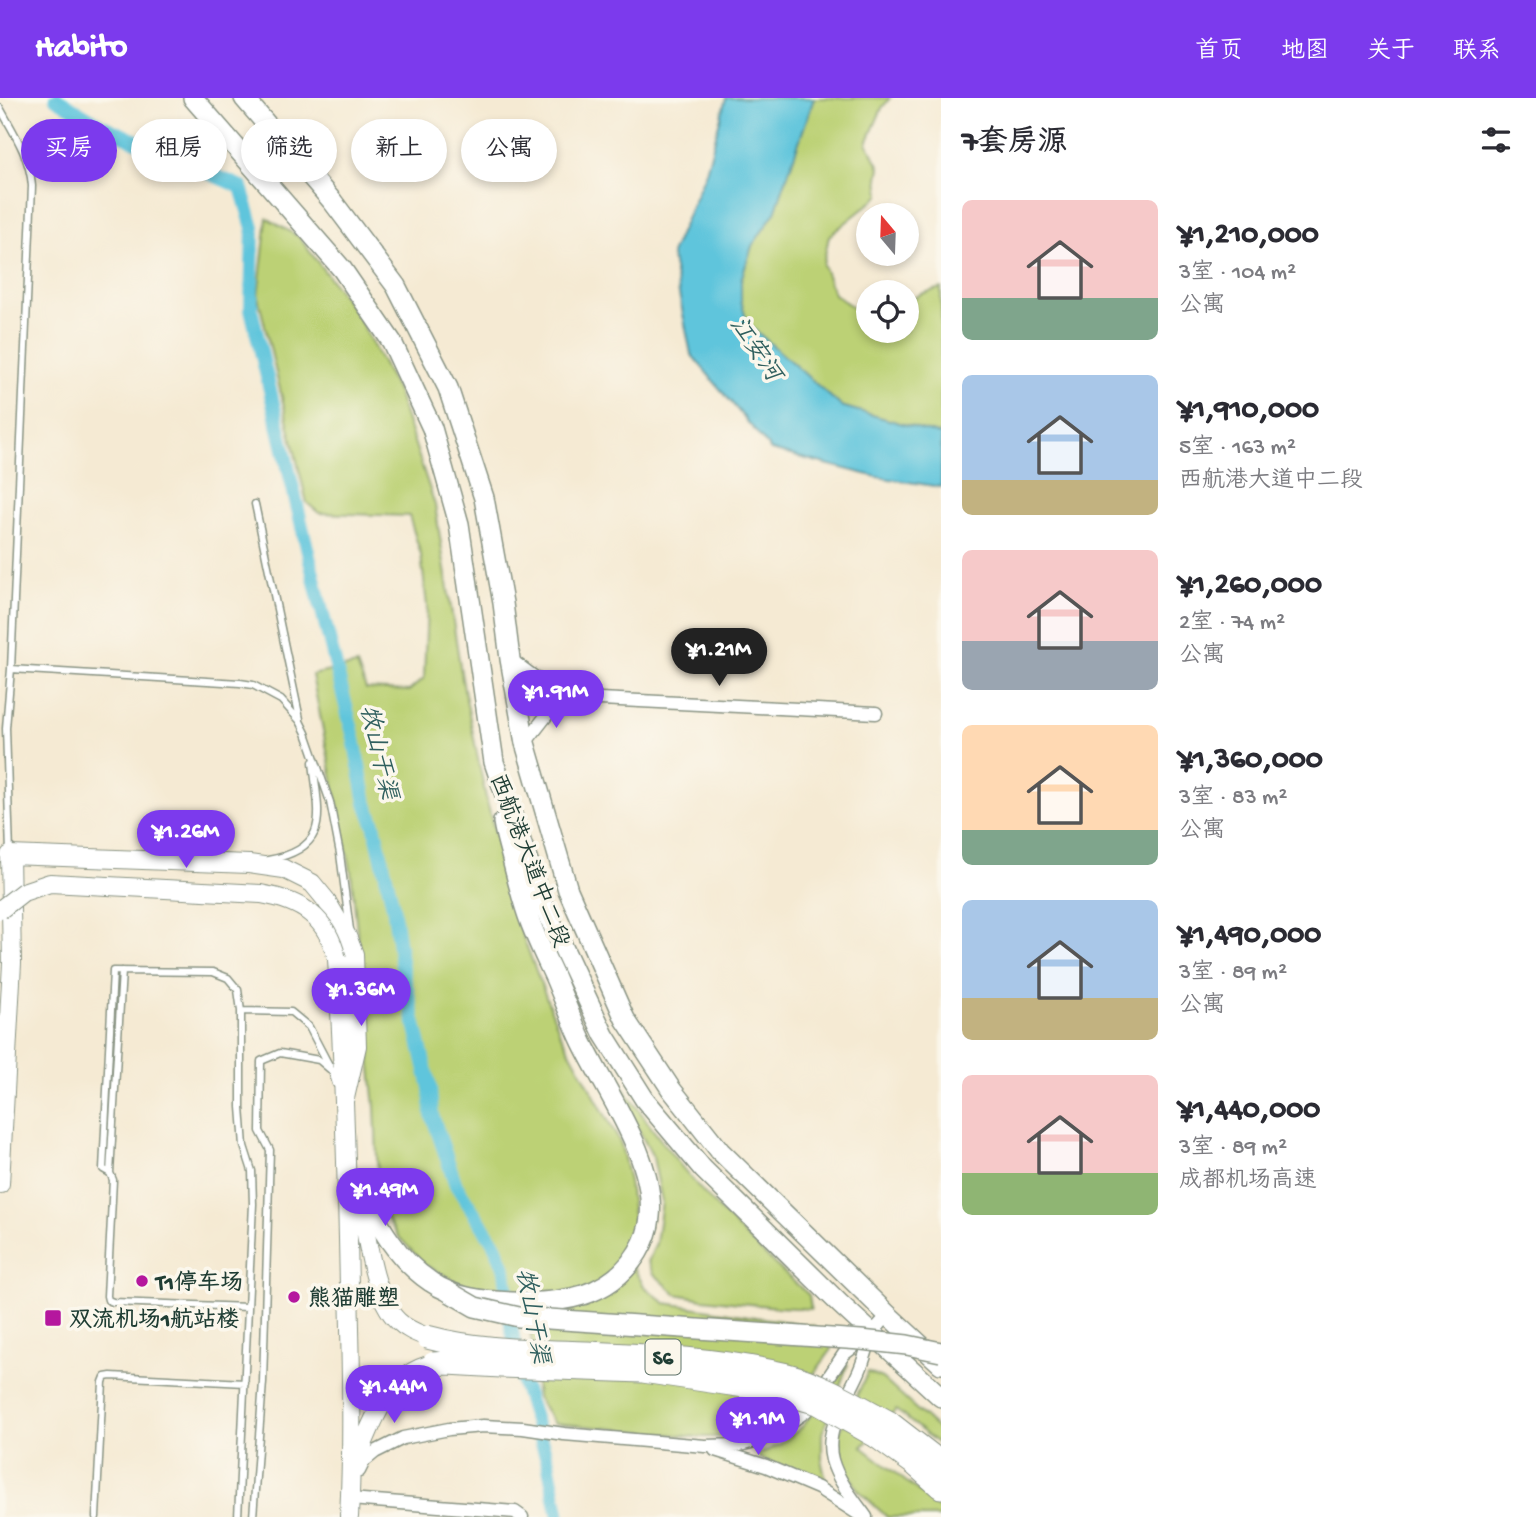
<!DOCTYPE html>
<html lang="zh">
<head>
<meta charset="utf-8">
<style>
	:root { --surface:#fff; --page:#f7f7f7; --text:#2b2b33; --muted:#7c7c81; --accent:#7c3aed }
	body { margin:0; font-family:"Gochi Hand","LXGW WenKai TC",sans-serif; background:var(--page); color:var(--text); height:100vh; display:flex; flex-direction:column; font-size:26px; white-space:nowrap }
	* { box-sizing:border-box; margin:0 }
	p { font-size:23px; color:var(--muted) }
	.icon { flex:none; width:38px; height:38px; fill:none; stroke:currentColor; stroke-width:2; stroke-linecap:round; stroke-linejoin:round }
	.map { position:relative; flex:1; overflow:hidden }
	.sheet { display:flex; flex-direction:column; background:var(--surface); width:595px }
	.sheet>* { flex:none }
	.banner { position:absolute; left:21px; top:21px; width:665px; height:63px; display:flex; gap:14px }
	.needle { width:46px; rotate:341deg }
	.controls { position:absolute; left:856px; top:105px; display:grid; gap:14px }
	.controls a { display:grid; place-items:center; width:63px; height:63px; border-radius:50%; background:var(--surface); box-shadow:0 4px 10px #0003; font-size:35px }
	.price { position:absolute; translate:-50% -60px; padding:0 16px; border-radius:24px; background:var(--accent); color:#fff; font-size:23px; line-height:46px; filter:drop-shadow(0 2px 4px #0008) }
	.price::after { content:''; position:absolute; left:50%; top:42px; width:21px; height:16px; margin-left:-10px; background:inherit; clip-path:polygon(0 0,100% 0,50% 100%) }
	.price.on { background:#222; color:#fff }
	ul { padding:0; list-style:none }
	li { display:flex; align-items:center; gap:21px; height:175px; padding:0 21px }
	li span { display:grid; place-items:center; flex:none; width:196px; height:140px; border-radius:10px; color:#555 }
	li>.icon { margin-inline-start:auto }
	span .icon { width:84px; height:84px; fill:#fffc; stroke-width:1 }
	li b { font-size:30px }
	h2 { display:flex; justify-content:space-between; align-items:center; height:84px; padding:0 21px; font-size:30px }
	.chip { padding:0 24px; border-radius:32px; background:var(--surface); box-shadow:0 4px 10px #0003; font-size:24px; line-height:63px }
	.chip.on { background:var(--accent); color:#fff }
	header { display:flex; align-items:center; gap:42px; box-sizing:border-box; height:98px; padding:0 35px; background:var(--accent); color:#fff }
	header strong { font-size:33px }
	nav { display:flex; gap:38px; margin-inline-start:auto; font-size:24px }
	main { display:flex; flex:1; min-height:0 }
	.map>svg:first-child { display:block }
</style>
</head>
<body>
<header>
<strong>Habito</strong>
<nav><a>首页</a><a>地图</a><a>关于</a><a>联系</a></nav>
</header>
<main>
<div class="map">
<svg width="941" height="1419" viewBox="0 0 941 1419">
	<rect width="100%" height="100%" fill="#fbf7ec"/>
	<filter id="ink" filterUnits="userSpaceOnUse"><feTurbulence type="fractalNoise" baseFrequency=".0143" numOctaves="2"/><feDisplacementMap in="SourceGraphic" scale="14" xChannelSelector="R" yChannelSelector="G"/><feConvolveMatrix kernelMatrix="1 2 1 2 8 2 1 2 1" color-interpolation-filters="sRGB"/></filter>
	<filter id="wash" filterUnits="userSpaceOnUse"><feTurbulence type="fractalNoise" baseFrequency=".00686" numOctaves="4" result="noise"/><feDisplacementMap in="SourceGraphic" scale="28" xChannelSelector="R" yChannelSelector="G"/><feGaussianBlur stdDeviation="1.57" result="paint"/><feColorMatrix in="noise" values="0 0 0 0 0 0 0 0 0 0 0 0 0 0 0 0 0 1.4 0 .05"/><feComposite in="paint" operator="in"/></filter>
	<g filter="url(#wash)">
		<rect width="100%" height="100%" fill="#f5ead3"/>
		<path fill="#bcd174" stroke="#6e8754" stroke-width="2" d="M814 0H890L882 10 867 45 880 69 878 80 880 97 829 138 823 167 834 196 861 215 868 214V233H906L907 204 921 196 941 190V337L841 308 747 225 741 202V182L752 148 775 114Z
			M267 120 299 139 357 217 397 293 435 407 462 581 486 700 520 831 560 935 621 1046 629 1083 634 1128 625 1155 644 1188 665 1205 814 1228 832 1251 785 1315 764 1328 729 1339H697L554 1325 537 1299 527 1201 475 1194 425 1167 398 1138 379 1108 375 1009 351 773 312 577 357 567 366 591 409 593 424 580 427 508 421 457 409 418 319 415 307 405 258 199Z
			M590 940C615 976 639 1015 667 1050 708 1105 758 1152 809 1197L811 1211 777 1209 703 1201 676 1196 653 1175 648 1164 656 1145 662 1104 653 1059Z
			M848 1266 822 1336V1366L827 1384 824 1385 759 1360 757 1357 779 1347 802 1329Z
			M868 1274 882 1280 941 1334V1348L896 1312 862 1349 922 1396 941 1413V1419H887L858 1392 844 1367 838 1337Z"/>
		<path fill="#5fc5dc" stroke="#3f8188" stroke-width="2" d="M726 0H814L775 114 752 148 741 182V202L747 225 841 308 941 337V389L877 379 771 352 691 256 671 156 706 74Z"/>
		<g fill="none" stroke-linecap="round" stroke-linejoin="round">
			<path stroke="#5fc5dc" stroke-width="14" d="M56 0 102 28 241 89 253 130 251 211 319 501 354 640 366 705 374 726 393 808 402 870 430 990 432 1017 456 1087 495 1147 505 1172 511 1227 519 1273 548 1364 559 1419"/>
		</g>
	</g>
	<g filter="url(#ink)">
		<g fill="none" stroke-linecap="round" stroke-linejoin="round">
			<defs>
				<path id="lane" d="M0 10C14 35 30 59 32 88L11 571
					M255 406 300 621
					M10 755 6 630 11 571 240 585 253 587 281 602 300 623 306 635 330 704 340 756 350 832
					M268 762C333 750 318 715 313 664
					M241 913 291 914 309 929 332 973 336 986
					M110 1075 122 873
					M96 1419 103 1284 105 1279 111 1278 245 1285
					M238 1419 253 1106 252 1073 244 1048 241 1009V913L238 892 228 880 213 874 113 873 103 1071 110 1075 113 1082 107 1198 108 1202 113 1204 248 1209
					M253 1419 263 1284 270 1052 260 1033 261 963 280 955 319 962 332 973"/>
				<path id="street" d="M510 561 561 599 876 615
					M525 645 561 599
					M715 1352 766 1368 818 1390 860 1417
					M359 1373 364 1363 375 1354 403 1340 449 1331 483 1328 523 1330 564 1336 705 1348 740 1347 762 1341 779 1332 806 1313 844 1256 872 1235 888 1217
					M350 1401 515 1414 522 1419
					M866 1419C853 1401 838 1383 832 1362 823 1329 850 1298 861 1269 865 1259 868 1248 871 1237"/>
				<path id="secondary" d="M337 861C344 971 347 1080 349 1190 351 1266 353 1343 349 1419
					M0 1086 12 865 10 757 249 766 284 771 312 785 326 802 347 838 354 856 357 948 345 1000
					M359 1096C366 1131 372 1199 398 1223 406 1231 417 1235 427 1239
					M355 1367C370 1329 387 1275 433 1266"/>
				<path id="primary" d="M193 0 342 171 392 244 432 330 459 426 494 664 541 802 604 937 645 1002 703 1071 840 1206 941 1299
					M244 0 333 104 396 188 448 290 484 400 503 505 510 561 525 645 568 792 625 921 671 991 720 1053 888 1217 941 1266
					M358 1088C377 1124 396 1161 431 1184 454 1200 484 1203 512 1204 561 1206 610 1200 638 1154 644 1144 649 1131 650 1119 656 1062 606 994 582 944 572 923 564 901 555 880 545 858 533 835 526 812 521 797 517 781 513 765 510 752 505 738 503 724"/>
				<path id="highway" d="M888 1324 941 1365
					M876 1338 916 1367 941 1389"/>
			</defs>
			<use href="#lane" stroke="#8a9484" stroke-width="9"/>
			<use href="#street" stroke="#8a9484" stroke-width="15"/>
			<use href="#secondary" stroke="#8a9484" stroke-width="20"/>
			<use href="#primary" stroke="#8a9484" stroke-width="22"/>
			<use href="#highway" stroke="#8a9484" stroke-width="25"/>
			<use href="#lane" stroke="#fff" stroke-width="6"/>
			<use href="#street" stroke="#fff" stroke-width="12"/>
			<use href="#secondary" stroke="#fff" stroke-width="18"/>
			<use href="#primary" stroke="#fff" stroke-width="19"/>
			<use href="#highway" stroke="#fff" stroke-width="23"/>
			<defs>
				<path id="secondary-bridge" d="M0 812 23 794 50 785 261 796C302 803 327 819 337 861"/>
				<path id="primary-bridge" d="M449 1194 475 1209 519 1219 861 1242 907 1247 941 1254"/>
				<path id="highway-bridge" d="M427 1239C478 1253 533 1253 586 1255 653 1258 721 1261 787 1277 823 1286 856 1307 888 1324
					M433 1266 448 1265 501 1268 643 1273 772 1292 818 1305 876 1338"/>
			</defs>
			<use href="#secondary-bridge" stroke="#8a9484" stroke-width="20" stroke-linecap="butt"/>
			<use href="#primary-bridge" stroke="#8a9484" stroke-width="22" stroke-linecap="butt"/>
			<use href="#highway-bridge" stroke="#8a9484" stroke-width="25" stroke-linecap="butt"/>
			<use href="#secondary-bridge" stroke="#fff" stroke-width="18"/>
			<use href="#primary-bridge" stroke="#fff" stroke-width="19"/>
			<use href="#highway-bridge" stroke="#fff" stroke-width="23"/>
		</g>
	</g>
	<g fill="#b5179e" stroke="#fbf7ec" stroke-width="2.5">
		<circle cx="142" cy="1183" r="7"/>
		<circle cx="294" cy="1199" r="7"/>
		<rect x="44" y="1211" width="18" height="18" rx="3.5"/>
	</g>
	<g text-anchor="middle" stroke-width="7" stroke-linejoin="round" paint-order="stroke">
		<rect fill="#fbf7ec" stroke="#61756b" stroke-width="2" x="645.5" y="1241.5" width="35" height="35" rx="5"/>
		<g font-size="21" font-weight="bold" fill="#1f3d34">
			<text x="663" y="1266">S6</text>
		</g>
		<g font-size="23" fill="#1f3d34" stroke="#fbf7ec">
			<text transform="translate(531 762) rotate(69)" y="8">西航港大道中二段</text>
		</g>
		<g font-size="23" font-weight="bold" fill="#1f3d34" stroke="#fbf7ec" text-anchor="start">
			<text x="156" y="1191">T1停车场</text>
			<text x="308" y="1207">熊猫雕塑</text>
			<text x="69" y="1228">双流机场1航站楼</text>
		</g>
		<g font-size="24" font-style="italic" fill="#2f5f5e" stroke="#fbf7ec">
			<text transform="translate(757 250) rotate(56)" y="8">江安河</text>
			<text transform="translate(380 654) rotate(77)" y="8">牧山干渠</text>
			<text transform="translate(534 1218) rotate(80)" y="8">牧山干渠</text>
		</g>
	</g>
</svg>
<div class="controls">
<a><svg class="needle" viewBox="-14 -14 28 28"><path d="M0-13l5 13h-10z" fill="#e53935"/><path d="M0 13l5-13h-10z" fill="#7c7c81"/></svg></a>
<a><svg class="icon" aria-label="locate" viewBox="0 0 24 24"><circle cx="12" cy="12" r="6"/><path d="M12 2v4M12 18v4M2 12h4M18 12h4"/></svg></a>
</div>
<b class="price on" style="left:719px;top:590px">¥1.21M</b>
<b class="price" style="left:556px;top:632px">¥1.91M</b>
<b class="price" style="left:186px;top:772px">¥1.26M</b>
<b class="price" style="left:361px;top:930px">¥1.36M</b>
<b class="price" style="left:385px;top:1130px">¥1.49M</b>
<b class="price" style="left:394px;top:1327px">¥1.44M</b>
<b class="price" style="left:758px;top:1359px">¥1.1M</b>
<div class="banner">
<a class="chip on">买房</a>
<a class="chip">租房</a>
<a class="chip">筛选</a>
<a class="chip">新上</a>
<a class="chip">公寓</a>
</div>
</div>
<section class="sheet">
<h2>7套房源<svg class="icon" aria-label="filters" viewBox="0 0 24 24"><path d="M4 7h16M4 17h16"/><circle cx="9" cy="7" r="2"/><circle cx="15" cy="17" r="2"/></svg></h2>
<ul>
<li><span style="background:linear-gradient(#f6c9c9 70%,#7fa58c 0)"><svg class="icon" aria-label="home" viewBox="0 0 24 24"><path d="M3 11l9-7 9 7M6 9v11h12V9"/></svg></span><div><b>¥1,210,000</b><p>3室 · 104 m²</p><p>公寓</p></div></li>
<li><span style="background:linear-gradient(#a9c7e8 75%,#c2b280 0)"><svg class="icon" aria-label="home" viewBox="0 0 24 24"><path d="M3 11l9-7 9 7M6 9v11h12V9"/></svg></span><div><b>¥1,910,000</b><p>5室 · 163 m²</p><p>西航港大道中二段</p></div></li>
<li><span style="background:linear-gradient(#f6c9c9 65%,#9aa5b1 0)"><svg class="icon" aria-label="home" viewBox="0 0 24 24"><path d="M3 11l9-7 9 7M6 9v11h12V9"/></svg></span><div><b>¥1,260,000</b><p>2室 · 74 m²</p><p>公寓</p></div></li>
<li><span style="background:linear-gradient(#ffd9b3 75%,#7fa58c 0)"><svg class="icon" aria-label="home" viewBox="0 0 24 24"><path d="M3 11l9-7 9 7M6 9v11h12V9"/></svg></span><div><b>¥1,360,000</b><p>3室 · 83 m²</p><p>公寓</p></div></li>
<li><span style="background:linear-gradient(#a9c7e8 70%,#c2b280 0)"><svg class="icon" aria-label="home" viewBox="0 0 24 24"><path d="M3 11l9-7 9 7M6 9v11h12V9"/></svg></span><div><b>¥1,490,000</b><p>3室 · 89 m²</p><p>公寓</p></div></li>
<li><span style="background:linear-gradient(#f6c9c9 70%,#8fb573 0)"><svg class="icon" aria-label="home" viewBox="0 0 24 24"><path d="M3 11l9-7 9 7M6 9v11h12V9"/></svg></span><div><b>¥1,440,000</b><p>3室 · 89 m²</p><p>成都机场高速</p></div></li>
</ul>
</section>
</main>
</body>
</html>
